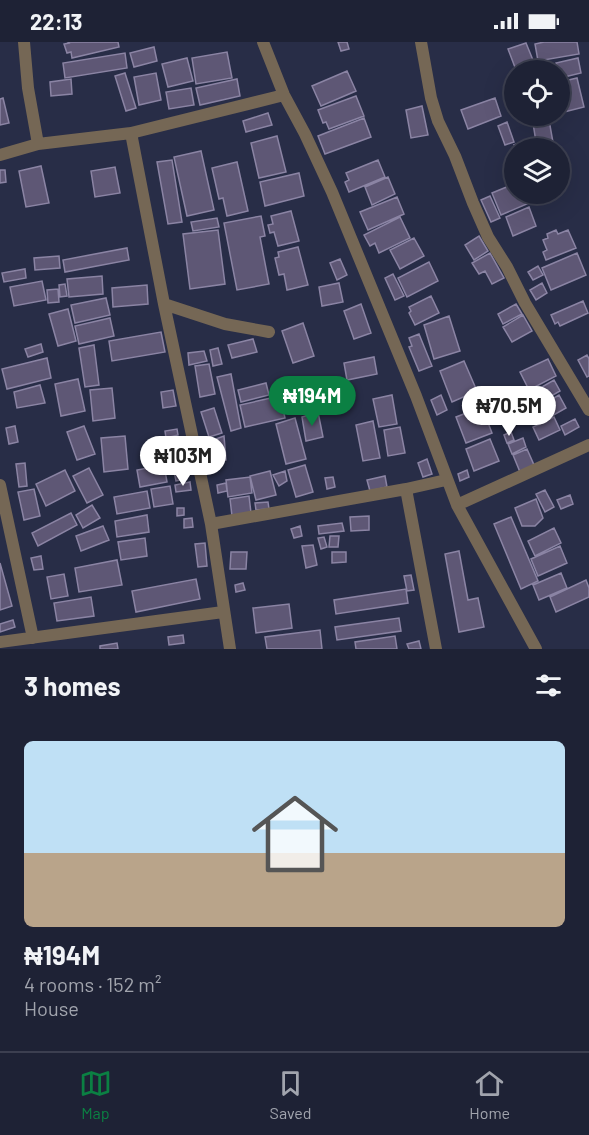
<!DOCTYPE html>
<html lang="en">
<head>
<meta charset="utf-8">
<style>
	:root { --surface:#1e2235; --page:#2b2f41; --text:#f1f3f6; --muted:#a1a4ad; --line:#3c3f50; --accent:#0b8043 }
	body { margin:0; font-family:Barlow,sans-serif; background:var(--page); color:var(--text); height:100vh; display:flex; flex-direction:column; font-size:22px; white-space:nowrap }
	* { box-sizing:border-box; margin:0 }
	p { font-size:20px; color:var(--muted) }
	.icon { flex:none; width:33px; height:33px; fill:none; stroke:currentColor; stroke-width:2; stroke-linecap:round; stroke-linejoin:round }
	.map { position:relative; height:607px; overflow:hidden }
	.side { display:flex; flex-direction:column; background:var(--surface); flex:1 }
	.side>* { flex:none }
	.fabs { position:absolute; left:504px; top:18px; display:grid; gap:12px }
	.fabs a { display:grid; place-items:center; width:66px; height:66px; border-radius:50%; background:var(--surface); box-shadow:0 6px 24px #0002,0 0 0 2px var(--line); font-size:30px }
	.price { position:absolute; translate:-50% -51px; padding:0 14px; border-radius:21px; background:#fff; color:#222; font-size:20px; line-height:39px; filter:drop-shadow(0 2px 3px #0008) }
	.price::after { content:''; position:absolute; left:50%; top:36px; width:18px; height:14px; margin-left:-9px; background:inherit; clip-path:polygon(0 0,100% 0,50% 100%) }
	.price.selected { background:var(--accent); color:#fff }
	ul { padding:0; list-style:none }
	li { display:grid; align-content:center; gap:12px; height:318px; padding:0 24px }
	li span { display:grid; place-items:center; height:186px; border-radius:9px; color:#555 }
	li>.icon { margin-inline-start:auto }
	span .icon { width:108px; height:108px; fill:#fffc; stroke-width:1 }
	li b { font-size:26px }
	h2 { display:flex; justify-content:space-between; align-items:center; height:72px; padding:0 24px; font-size:26px }
	.status { display:flex; justify-content:space-between; align-items:center; height:42px; padding:0 30px; background:var(--surface); direction:ltr }
	.status svg { height:16px; fill:currentColor }
	.tabs { display:flex; justify-content:space-around; align-items:center; height:84px; border-top:2px solid var(--line); background:var(--surface); font-size:16px; color:var(--muted) }
	.tabs a { display:grid; justify-items:center; gap:3px }
	.tabs .selected { color:var(--accent) }
	.map>svg:first-child { display:block }
</style>
</head>
<body>
<div class="status"><b>22:13</b><svg viewBox="0 0 49 12"><path d="M0 12V9h3v3zM5 12V6h3v6zM10 12V3h3v9zM15 12V0h3v12zM26 1h20v11H26zM47 4h2v5h-2z"/></svg></div>
<div class="map">
<svg width="589" height="607" viewBox="0 0 589 607">
	<rect width="100%" height="100%" fill="#282d47"/>
	<path fill="#5e5775" stroke="#8b84a4" stroke-width="1.5" d="M68 0H118L119 5 72 16 71 10 67 11 64 2 69 1Z
		M338 0H347L349 7 341 9Z
		M544 0H577L579 12 538 19 535 2Z
		M526 1 537 28H516L508 7Z
		M154 5 157 19 134 25 130 11Z
		M227 10 232 36 196 42 192 16Z
		M125 11 127 26 65 36 63 21Z
		M187 16 193 39 168 45 162 22Z
		M578 16 581 31 560 36V28H558L556 21Z
		M347 29 356 49 321 64 312 44Z
		M125 31 136 66 126 69 115 34Z
		M156 31 161 58 139 63 134 35Z
		M577 36 584 65 560 71V40Z
		M71 37 72 52 51 54 50 40Z
		M237 37 240 54 200 63 196 46Z
		M191 46 194 63 169 67 166 50Z
		M356 54 364 74 329 87 326 80 323 81 318 68Z
		M3 56 9 81 0 83V57Z
		M495 56 501 74 468 87 461 68Z
		M422 64 428 93 411 96 406 68Z
		M268 71 272 83 246 90 243 79Z
		M364 76 371 95 325 112 318 94Z
		M549 78 554 106H537L533 81Z
		M507 80 514 100 505 103 498 84Z
		M277 94 286 130 259 136 251 101Z
		M525 99 528 106H516L514 103Z
		M201 109 214 168 187 174 174 115Z
		M172 118 182 180 168 182 157 120Z
		M378 118 385 135 349 150 345 140 349 138 346 131Z
		M237 120 248 169 227 174 223 156 219 157 212 126Z
		M41 124 49 161 26 165 19 129Z
		M115 125 120 151 95 155 91 129Z
		M0 128H5L6 140 0 141Z
		M299 131 304 154 265 164 260 140Z
		M388 135 395 152 372 163 365 145Z
		M514 142V152H550L501 173 492 151Z
		M490 154 500 176 491 180 481 158Z
		M397 155 404 172 368 188 360 170Z
		M529 165 536 184 513 194 506 175Z
		M291 169 299 199 278 204 274 190 270 191 268 183 273 182 271 174Z
		M261 174 265 194 260 195 269 242 237 248 224 181Z
		M400 175 410 196 379 211 375 201 370 204 364 193Z
		M217 176 219 185 193 189 191 180Z
		M218 188 225 242 190 247 183 192Z
		M556 188 558 192 568 188 576 206 546 218 543 210 547 208 543 198 548 196 547 192Z
		M479 194 488 209 474 218 465 203Z
		M414 196 424 214 400 227 390 208Z
		M298 205 308 243 287 248 284 232 279 233 275 216 279 215 278 210Z
		M127 206 129 218 65 230 63 218Z
		M490 211 504 236 492 242 485 229 479 232 472 221Z
		M577 211 586 233 551 248 542 226Z
		M59 214 60 226 35 228 34 216Z
		M340 217 347 233 337 238 330 221Z
		M429 220 438 239 407 255 398 236Z
		M538 224 543 233 533 238 528 230Z
		M25 227 26 236 4 240 2 231Z
		M393 232 404 254 395 258 385 236Z
		M102 234 103 252 69 255 67 237Z
		M42 239 46 258 14 264 10 245Z
		M339 241 343 260 322 264 319 245Z
		M542 241 547 251 536 258 530 248Z
		M65 242 67 254 60 255 59 243Z
		M147 243 148 262 113 265 112 246Z
		M58 247 59 260 48 261 47 248Z
		M431 254 439 271 415 283 409 271 411 269 409 265Z
		M106 256 110 273 75 281 71 263Z
		M583 259 588 271 560 284 558 280 555 282 551 273Z
		M361 262 371 291 354 297 344 269Z
		M516 262 522 272 503 282 498 272Z
		M68 267 76 299 58 304 49 272Z
		M523 273 532 289 512 300 503 285Z
		M449 274 460 309 434 317 424 283Z
		M110 276 114 294 79 302 75 284Z
		M303 281 314 314 293 321 282 289Z
		M161 290 165 310 112 319 109 299Z
		M419 292 432 324 419 329 409 305 412 304 409 296Z
		M253 297 257 310 232 316 228 303Z
		M41 302 43 310 28 315 25 307Z
		M94 303 99 343 85 345 79 306Z
		M218 306 222 322 213 324 210 308Z
		M204 309 207 319 189 323 188 311Z
		M587 313 589 317V334L587 335 578 318Z
		M374 315 377 332 347 338 344 321Z
		M47 316 51 336 7 347 2 327Z
		M548 317 556 334 529 348 520 330Z
		M464 319 477 349 452 360 440 329Z
		M209 322 215 352 200 355 195 324Z
		M231 332 241 386 231 389 217 335Z
		M78 337 85 369 61 374 55 342Z
		M554 338 560 349 539 361 533 350Z
		M317 339 321 367 288 372 284 344Z
		M266 341 269 353 241 360 238 348Z
		M40 343 45 361 17 366 14 350Z
		M112 346 115 376 93 379 90 348Z
		M173 348 176 364 163 366 161 350Z
		M392 353 397 382 379 385 373 357Z
		M441 353 447 368 437 373 431 358Z
		M513 353 525 373 512 381 500 361Z
		M559 353 566 366 545 378 538 365Z
		M280 354 285 376 245 385 240 363Z
		M482 365 492 391 466 401 456 375Z
		M214 366 222 391 209 395 201 370Z
		M318 370 323 395 306 399 302 375Z
		M554 375 560 388 539 398 533 385Z
		M295 376 306 417 286 422 276 382Z
		M575 377 579 385 565 393 561 384Z
		M373 379 380 416 363 419 356 383Z
		M15 384 18 400 9 402 6 386Z
		M84 384 95 412 77 418 67 390Z
		M400 385 405 411 388 414 384 388Z
		M177 387 178 393 166 396 165 389Z
		M511 390 514 398 507 401 504 393Z
		M125 394 128 427 104 430 101 396Z
		M224 394 226 418 217 420 213 398Z
		M176 396 182 414 168 415 165 398Z
		M523 396 526 405 512 412 508 402Z
		M490 397 499 419 474 429 466 407Z
		M527 407 534 423 520 430 513 413Z
		M156 414 158 420 152 422 150 416Z
		M427 417 432 432 423 435 418 421Z
		M25 421 27 444 19 445 16 422Z
		M164 423 167 440 140 445 137 428Z
		M305 423 313 450 296 455 288 428Z
		M89 426 103 453 87 461 73 434Z
		M185 427 187 437 176 439 174 429Z
		M65 428 75 449 46 464 36 442Z
		M467 428 469 435 460 439 458 432Z
		M270 429 276 453 256 458 250 434Z
		M285 429 287 439 279 444 273 433Z
		M385 434 387 445 370 449 367 438Z
		M250 435 252 451 228 455 226 438Z
		M333 435 335 445 327 447 325 436Z
		M190 440 191 448 176 450 175 443Z
		M226 441 227 449 218 451 217 443Z
		M170 444 173 462 154 465 151 447Z
		M34 447 40 474 24 478 18 450Z
		M545 448 554 465 545 470 536 452Z
		M147 449 150 466 117 472 114 455Z
		M570 453 573 462 561 467 557 458Z
		M249 454 251 471 232 474 230 457Z
		M536 457 543 476 535 484H522L515 466Z
		M268 460 269 467 256 468 255 461Z
		M92 463 100 476 83 486 76 473Z
		M177 466H184V473L177 474Z
		M71 471 77 483 38 504 32 491Z
		M147 473 149 490 117 495 115 479Z
		M369 474V488L351 489 350 475Z
		M511 475 538 539 521 547 494 482Z
		M192 476 193 485 184 486V477Z
		M342 481 344 489 319 492 318 484Z
		M103 484 109 498 81 509 76 494Z
		M300 484 302 494 294 496 291 487Z
		M554 486 561 501 535 514 528 499Z
		M330 494H339L338 505H329Z
		M324 495 327 505 321 507 318 496Z
		M145 496 147 514 121 518 118 500Z
		M205 501 207 524 198 525 195 502Z
		M313 503 317 523 306 526 302 504Z
		M560 504 567 521 538 534 531 517Z
		M459 509 468 558 478 556 484 585 459 590 445 512Z
		M231 510H247L246 527H230Z
		M332 510H346V520L332 521Z
		M41 514 43 527 34 528 31 516Z
		M117 518 122 543 79 550 75 526Z
		M0 521 12 564 0 568Z
		M561 531 567 546 539 558 533 543Z
		M64 532 68 554 51 557 47 535Z
		M411 533 414 548 407 549 404 534Z
		M196 537 200 557 136 570 132 549Z
		M586 538 589 546V555L556 570 550 555Z
		M243 541 245 548 236 550 235 543Z
		M406 547 408 561 336 572 334 558Z
		M91 555 94 574 57 579 54 561Z
		M289 562 292 586 256 591 253 566Z
		M399 576 401 589 337 598 335 585Z
		M13 578 15 585 0 590V582Z
		M320 588 322 607H267L265 595Z
		M183 593 184 601 169 603 168 595Z
		M395 594 397 607H356L355 600Z
		M419 599 421 607H409L407 602Z
		M117 601 118 607H100V604Z"/>
	<g fill="none" stroke-linecap="round" stroke-linejoin="round">
		<path stroke="#756755" stroke-width="12" d="M24 0 28 46 38 102
			M263 0 284 53 305 92 332 150 416 354 457 463 536 607
			M421 0 431 56 438 79 455 114 473 161 488 195 507 225 525 261 589 368
			M131 91 164 262 211 482 230 607
			M0 113 38 102 131 91 284 53
			M164 262 225 282 269 290
			M0 443 33 596
			M406 447 436 607
			M457 463 589 403
			M211 482 406 447 446 438
			M0 600 223 570"/>
	</g>
</svg>
<div class="fabs">
<a><svg class="icon" aria-label="locate" viewBox="0 0 24 24"><circle cx="12" cy="12" r="6"/><path d="M12 2v4M12 18v4M2 12h4M18 12h4"/></svg></a>
<a><svg class="icon" aria-label="layers" viewBox="0 0 24 24"><path d="M12 4l9 5-9 5-9-5zM3 14l9 5 9-5"/></svg></a>
</div>
<b class="price selected" style="left:312px;top:385px">₦194M</b>
<b class="price" style="left:509px;top:395px">₦70.5M</b>
<b class="price" style="left:183px;top:445px">₦103M</b>
</div>
<section class="side">
<h2>3 homes<svg class="icon" aria-label="filters" viewBox="0 0 24 24"><path d="M4 7h16M4 17h16"/><circle cx="9" cy="7" r="2"/><circle cx="15" cy="17" r="2"/></svg></h2>
<ul>
<li><span style="background:linear-gradient(#bfe0f5 60%,#b9a48a 0)"><svg class="icon" aria-label="home" viewBox="0 0 24 24"><path d="M3 11l9-7 9 7M6 9v11h12V9"/></svg></span><div><b>₦194M</b><p>4 rooms · 152 m²</p><p>House</p></div></li>
</ul>
</section>
<nav class="tabs">
<a class="selected"><svg class="icon" aria-label="map" viewBox="0 0 24 24"><path d="M3 6l6-2 6 2 6-2v14l-6 2-6-2-6 2zM9 4v14M15 6v14"/></svg>Map</a>
<a><svg class="icon" aria-label="saved" viewBox="0 0 24 24"><path d="M7 4h10v16l-5-4-5 4z"/></svg>Saved</a>
<a><svg class="icon" aria-label="home" viewBox="0 0 24 24"><path d="M3 11l9-7 9 7M6 9v11h12V9"/></svg>Home</a>
</nav>
</body>
</html>
